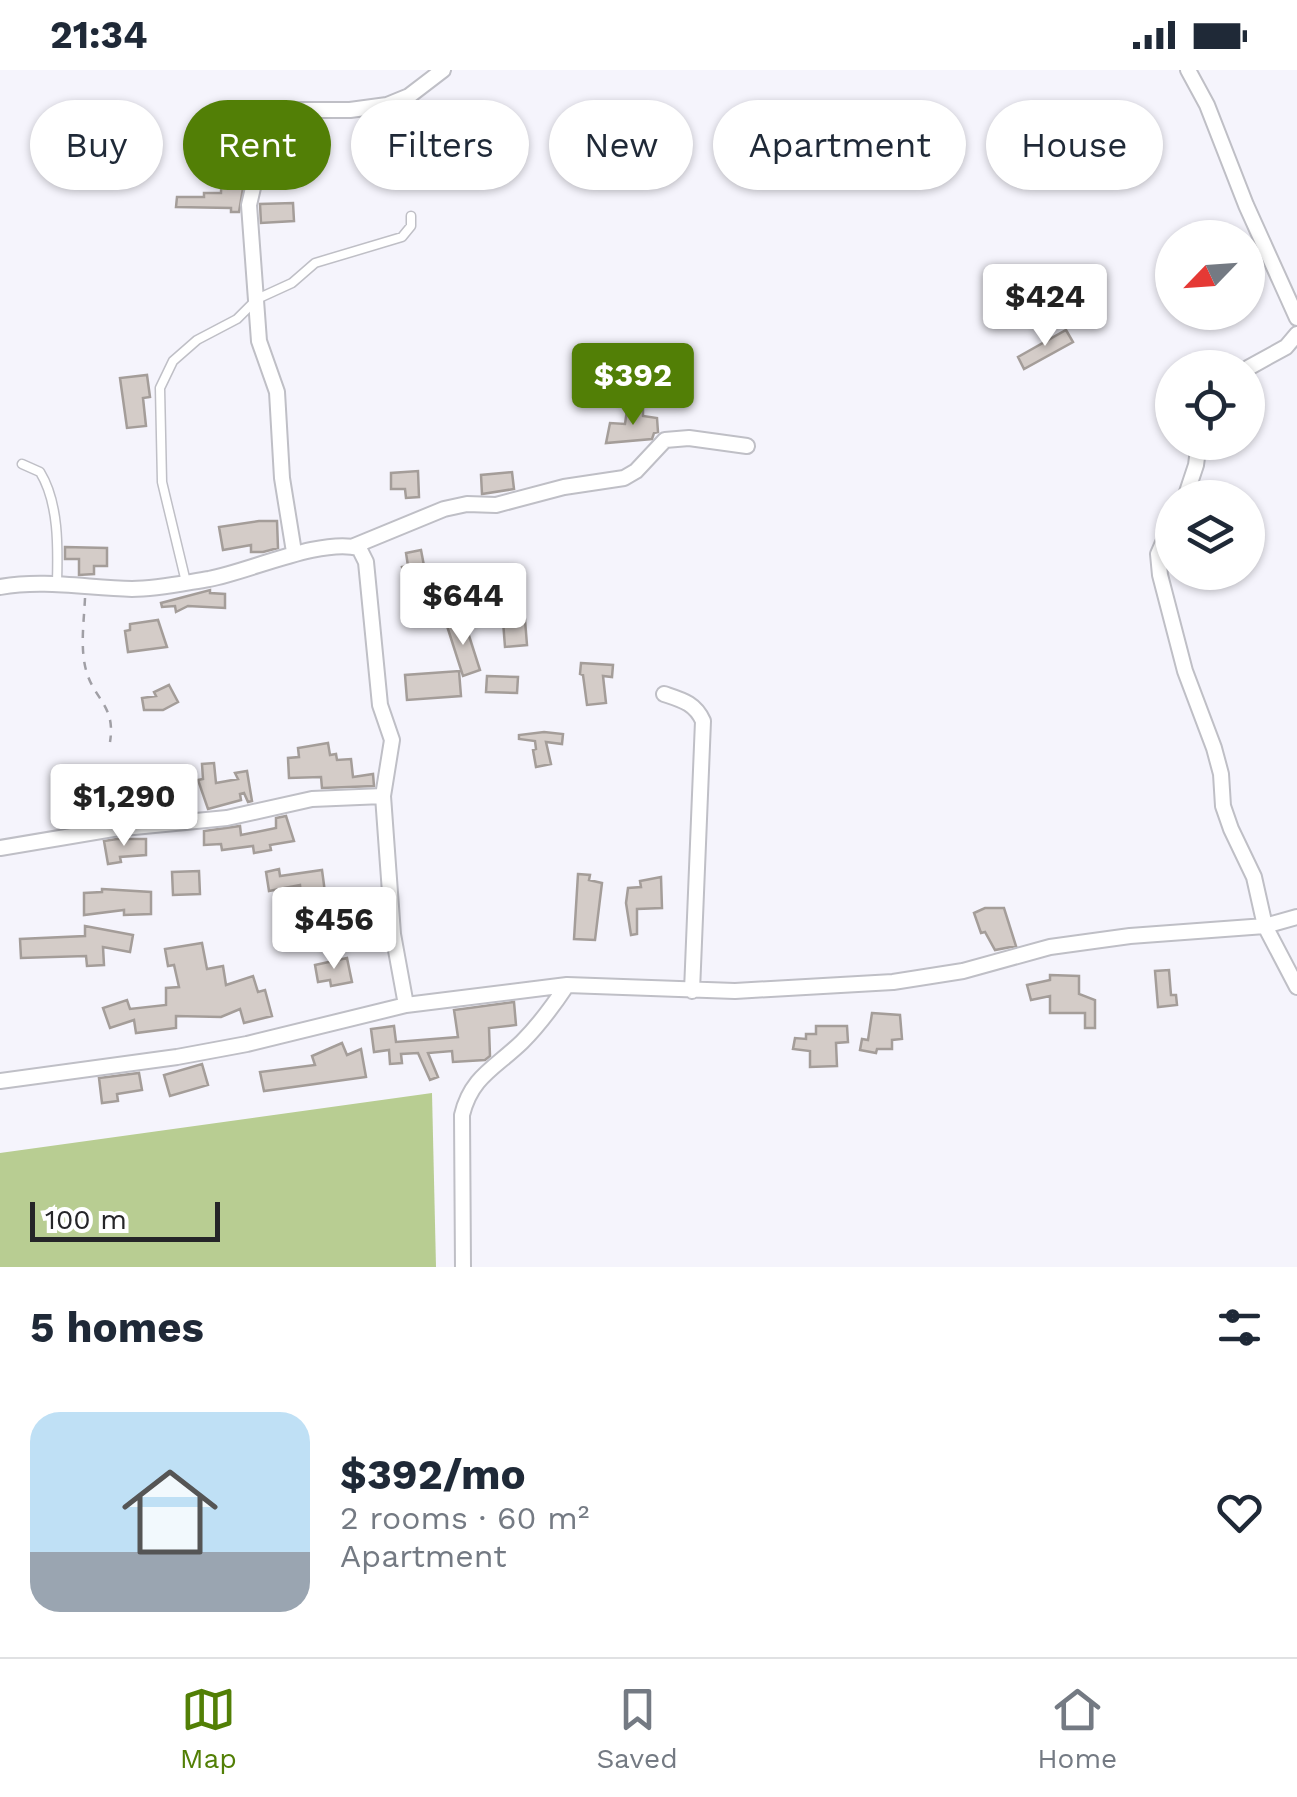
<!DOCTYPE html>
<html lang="en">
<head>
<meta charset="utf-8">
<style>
	:root { --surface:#fff; --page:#f2f2f3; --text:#1f2937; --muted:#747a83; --line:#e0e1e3; --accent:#527f06 }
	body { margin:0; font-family:"Work Sans",sans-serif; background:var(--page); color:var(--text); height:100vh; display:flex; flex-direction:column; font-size:38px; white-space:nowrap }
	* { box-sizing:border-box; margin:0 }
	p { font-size:32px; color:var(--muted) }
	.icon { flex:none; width:55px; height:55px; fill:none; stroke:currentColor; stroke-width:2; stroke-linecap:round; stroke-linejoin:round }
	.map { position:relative; height:1197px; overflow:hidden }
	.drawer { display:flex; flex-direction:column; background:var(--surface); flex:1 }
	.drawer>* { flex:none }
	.hud { position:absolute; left:30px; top:30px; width:1238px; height:90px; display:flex; gap:20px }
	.needle { width:65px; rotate:245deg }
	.tools { position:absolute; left:1155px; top:150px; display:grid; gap:20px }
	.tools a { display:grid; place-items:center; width:110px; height:110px; border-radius:50%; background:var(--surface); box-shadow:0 2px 8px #0004; font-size:50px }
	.scale { position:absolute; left:30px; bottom:25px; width:190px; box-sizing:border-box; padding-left:10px; border:5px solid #252528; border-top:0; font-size:28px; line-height:35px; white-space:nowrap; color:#252528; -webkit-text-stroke:8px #fff; paint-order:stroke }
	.price { position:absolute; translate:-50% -85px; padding:0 22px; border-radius:10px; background:#fff; color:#222; font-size:32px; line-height:65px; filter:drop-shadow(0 2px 5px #0008) }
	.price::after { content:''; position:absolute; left:50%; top:60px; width:30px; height:22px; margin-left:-15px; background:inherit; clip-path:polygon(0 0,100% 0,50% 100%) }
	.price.current { background:var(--accent); color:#fff }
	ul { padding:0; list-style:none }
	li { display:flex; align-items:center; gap:30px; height:250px; padding:0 30px }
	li+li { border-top:2px solid var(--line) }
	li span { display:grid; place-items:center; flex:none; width:280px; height:200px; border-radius:30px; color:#555 }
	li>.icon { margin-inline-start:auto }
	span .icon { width:120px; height:120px; fill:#fffc; stroke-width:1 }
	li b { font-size:42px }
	h2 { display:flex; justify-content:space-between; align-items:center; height:120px; padding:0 30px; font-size:42px }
	.chip { padding:0 35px; border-radius:45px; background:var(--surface); box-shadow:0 2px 8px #0004; font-size:35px; line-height:90px }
	.chip.current { background:var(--accent); color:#fff }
	.status { display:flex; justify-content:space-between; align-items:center; height:70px; padding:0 50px; background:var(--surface); direction:ltr }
	.status svg { height:28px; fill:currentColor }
	.menu { display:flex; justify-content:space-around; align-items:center; height:140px; border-top:2px solid var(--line); background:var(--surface); font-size:28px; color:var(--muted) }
	.menu a { display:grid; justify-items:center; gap:5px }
	.menu .current { color:var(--accent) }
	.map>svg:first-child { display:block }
</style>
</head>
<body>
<div class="status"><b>21:34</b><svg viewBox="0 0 49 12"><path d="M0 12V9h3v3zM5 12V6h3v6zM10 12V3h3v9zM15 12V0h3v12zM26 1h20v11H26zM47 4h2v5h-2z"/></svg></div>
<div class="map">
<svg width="1297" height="1197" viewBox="0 0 1297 1197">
	<rect width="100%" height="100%" fill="#f5f4fc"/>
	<path fill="#b8cd92" d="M432 1023 436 1197H0V1083Z"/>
	<path fill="#d4ccc8" stroke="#a49d99" stroke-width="2.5" d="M222 94H247L239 142H231V138L176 137 177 127H204V123H221Z
		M293 133 294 151 261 153 260 134Z
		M1066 260 1073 272 1024 299 1018 287Z
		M147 305 150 327 143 328 146 356 127 358 120 308Z
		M643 339V346L657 348 658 362 654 363 652 369 606 373 610 353 625 354 627 340Z
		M418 401 419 427 406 428 405 419H391V403Z
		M512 402 514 419 482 424 481 405Z
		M259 451H277L278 478 263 482H251V475L223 480 219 457Z
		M65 477 107 478V496H94V504L79 505V489H65Z
		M421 480 425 501 439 537 423 544 408 507 404 508 402 497 408 496 406 483Z
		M210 520V523L225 524V538L188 536 176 542 175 536 162 537 161 533Z
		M524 537 527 575 505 577 502 538Z
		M158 550 167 577 128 582 125 561 130 560V554Z
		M464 550 480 600 463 606 447 556Z
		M581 593 613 595 612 607 603 606 606 633 587 635 583 605 580 604Z
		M459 601 461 626 407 630 405 605Z
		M487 606 518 607 517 623 486 622Z
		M169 615 178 632 163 640H144L142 628 156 626 154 622Z
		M544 662 563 664 562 674 546 672 551 694 536 697 533 680 536 679 535 671 519 669V665Z
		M328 673 330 685 336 684 337 690 351 689 353 707 373 704 374 716 322 718 321 707 289 708 288 688 299 687 298 678Z
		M214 693 216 713 238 709 235 703 247 701 252 731 248 732 244 723 240 724 241 730 208 739 198 710 203 709 202 694Z
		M286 746 294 771 270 775 271 780 254 783 253 776 222 780 221 774 204 775V761L240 756 241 765 276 758V748Z
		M117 769H146V785L120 787 121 792 108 794 104 771Z
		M279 799 280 806 322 800 326 830 302 833 300 815 269 821 266 802Z
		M199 801 200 824 173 825 172 802Z
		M578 804 590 805 589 810 602 813 595 870 574 869Z
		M661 807 662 838 637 839V864L631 865 626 833 628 818 641 817 640 811Z
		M102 819 151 822V844L124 845V840L84 845V823L102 822Z
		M985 838H1004L1016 876 995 880 985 862 981 863 974 843Z
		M85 856 133 865 130 882 103 877 104 895 87 896 86 886 21 888 20 869 85 866Z
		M202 873 207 899 223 896 226 915 253 906 258 922 265 920 272 946 244 953 240 939 221 947 176 946V958L136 963 134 950 110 958 103 938 127 930 130 939 166 935V918L179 917 174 895 168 896 165 879Z
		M347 888 352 912 331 916 330 910 318 912 315 895Z
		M1169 900 1171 925H1176L1177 935 1158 937 1155 901Z
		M1050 905 1079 906V924L1095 930V958H1085V943H1050V926L1031 930 1027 915 1050 910Z
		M514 932 516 955 489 958 490 986 485 990 453 992 452 981 428 983 438 1007 430 1010 418 983 401 984 402 993 390 994 389 980 374 982 371 959 394 956 396 972 458 967 454 940Z
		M872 943 900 945 902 969 892 970V979H877L876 983 860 980 862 969 868 970Z
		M816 956H847L848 972 836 973 837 996 810 997V981L793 979 795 968 806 969V964H816Z
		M342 973 347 985 361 979 366 1007 264 1021 260 1002 315 995 312 986Z
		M202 994 208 1015 170 1026 164 1005Z
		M139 1003 142 1020 117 1024 118 1031 102 1033 99 1008Z"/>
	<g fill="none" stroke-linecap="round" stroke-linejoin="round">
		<defs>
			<path id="lane" d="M22 394 40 402C59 433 58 478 57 513
				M186 512 162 412 160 318 173 291 197 270 237 249 257 229 292 213 315 193 402 167 411 156V146"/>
			<path id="street" d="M1188 0 1207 35 1246 135 1297 248
				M1248 298 1286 277 1297 264
				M1185 428 1196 395 1199 372
				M1172 452 1158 484 1160 505 1185 601 1214 678 1221 704 1223 736 1231 759 1254 807 1265 856 1297 917
				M354 476 444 439 467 434 496 435 564 417 624 408 636 401 665 370 689 368 747 376
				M294 482 282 408 277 322 259 271 249 135 259 92 261 66 269 47 277 40H350L387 35 409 26 443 0
				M0 517C44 509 87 518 132 519 157 519 184 513 209 509 251 501 320 468 359 478L366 492 380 635 392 670 383 726 393 864 406 935
				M664 624C682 630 695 633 703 651L692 921
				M0 778 113 759 227 748 312 729 383 726
				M0 1011 177 987 247 974 406 935 567 915 735 921 893 912 963 901 1050 877 1130 866 1265 856 1297 847
				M463 1197 462 1045C471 1007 495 998 522 972 539 955 553 936 567 915"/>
		</defs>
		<use href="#lane" stroke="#bfbfc6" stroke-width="11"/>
		<use href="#street" stroke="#bfbfc6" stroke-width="18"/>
		<path stroke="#a09fa5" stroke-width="2.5" stroke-dasharray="8 8" stroke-linecap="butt" d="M85 528C84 551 80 578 86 600 94 630 116 635 110 672"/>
		<use href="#lane" stroke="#fff" stroke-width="8"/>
		<use href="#street" stroke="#fff" stroke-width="14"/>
	</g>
</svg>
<div class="tools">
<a><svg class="needle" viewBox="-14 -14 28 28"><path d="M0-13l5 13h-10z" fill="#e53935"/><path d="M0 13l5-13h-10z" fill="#747a83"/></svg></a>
<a><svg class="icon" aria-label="locate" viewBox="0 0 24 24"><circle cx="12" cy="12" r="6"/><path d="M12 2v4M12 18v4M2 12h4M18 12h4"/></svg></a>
<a><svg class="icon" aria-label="layers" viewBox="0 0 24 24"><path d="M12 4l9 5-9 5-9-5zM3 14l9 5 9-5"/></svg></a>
</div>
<div class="scale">100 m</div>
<b class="price" style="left:1045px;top:279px">$424</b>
<b class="price current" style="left:633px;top:358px">$392</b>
<b class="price" style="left:463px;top:578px">$644</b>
<b class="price" style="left:124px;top:779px">$1,290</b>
<b class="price" style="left:334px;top:902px">$456</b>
<div class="hud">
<a class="chip">Buy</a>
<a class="chip current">Rent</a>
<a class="chip">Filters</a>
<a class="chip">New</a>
<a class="chip">Apartment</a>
<a class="chip">House</a>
</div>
</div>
<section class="drawer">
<h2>5 homes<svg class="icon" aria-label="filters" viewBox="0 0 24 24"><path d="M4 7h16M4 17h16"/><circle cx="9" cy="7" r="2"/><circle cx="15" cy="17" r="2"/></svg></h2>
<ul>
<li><span style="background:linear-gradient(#bfe0f5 70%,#9aa5b1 0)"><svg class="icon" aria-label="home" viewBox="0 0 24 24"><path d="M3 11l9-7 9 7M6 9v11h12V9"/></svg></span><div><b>$392/mo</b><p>2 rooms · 60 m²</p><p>Apartment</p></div><svg class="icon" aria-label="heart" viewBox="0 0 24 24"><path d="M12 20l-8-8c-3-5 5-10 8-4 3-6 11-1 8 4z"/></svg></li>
</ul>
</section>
<nav class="menu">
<a class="current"><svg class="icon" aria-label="map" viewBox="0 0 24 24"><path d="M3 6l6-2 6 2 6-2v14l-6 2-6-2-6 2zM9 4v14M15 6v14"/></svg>Map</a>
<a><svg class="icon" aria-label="saved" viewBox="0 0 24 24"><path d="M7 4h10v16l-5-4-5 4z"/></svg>Saved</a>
<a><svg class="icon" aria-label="home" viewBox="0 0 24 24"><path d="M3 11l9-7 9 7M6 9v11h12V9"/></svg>Home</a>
</nav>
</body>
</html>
